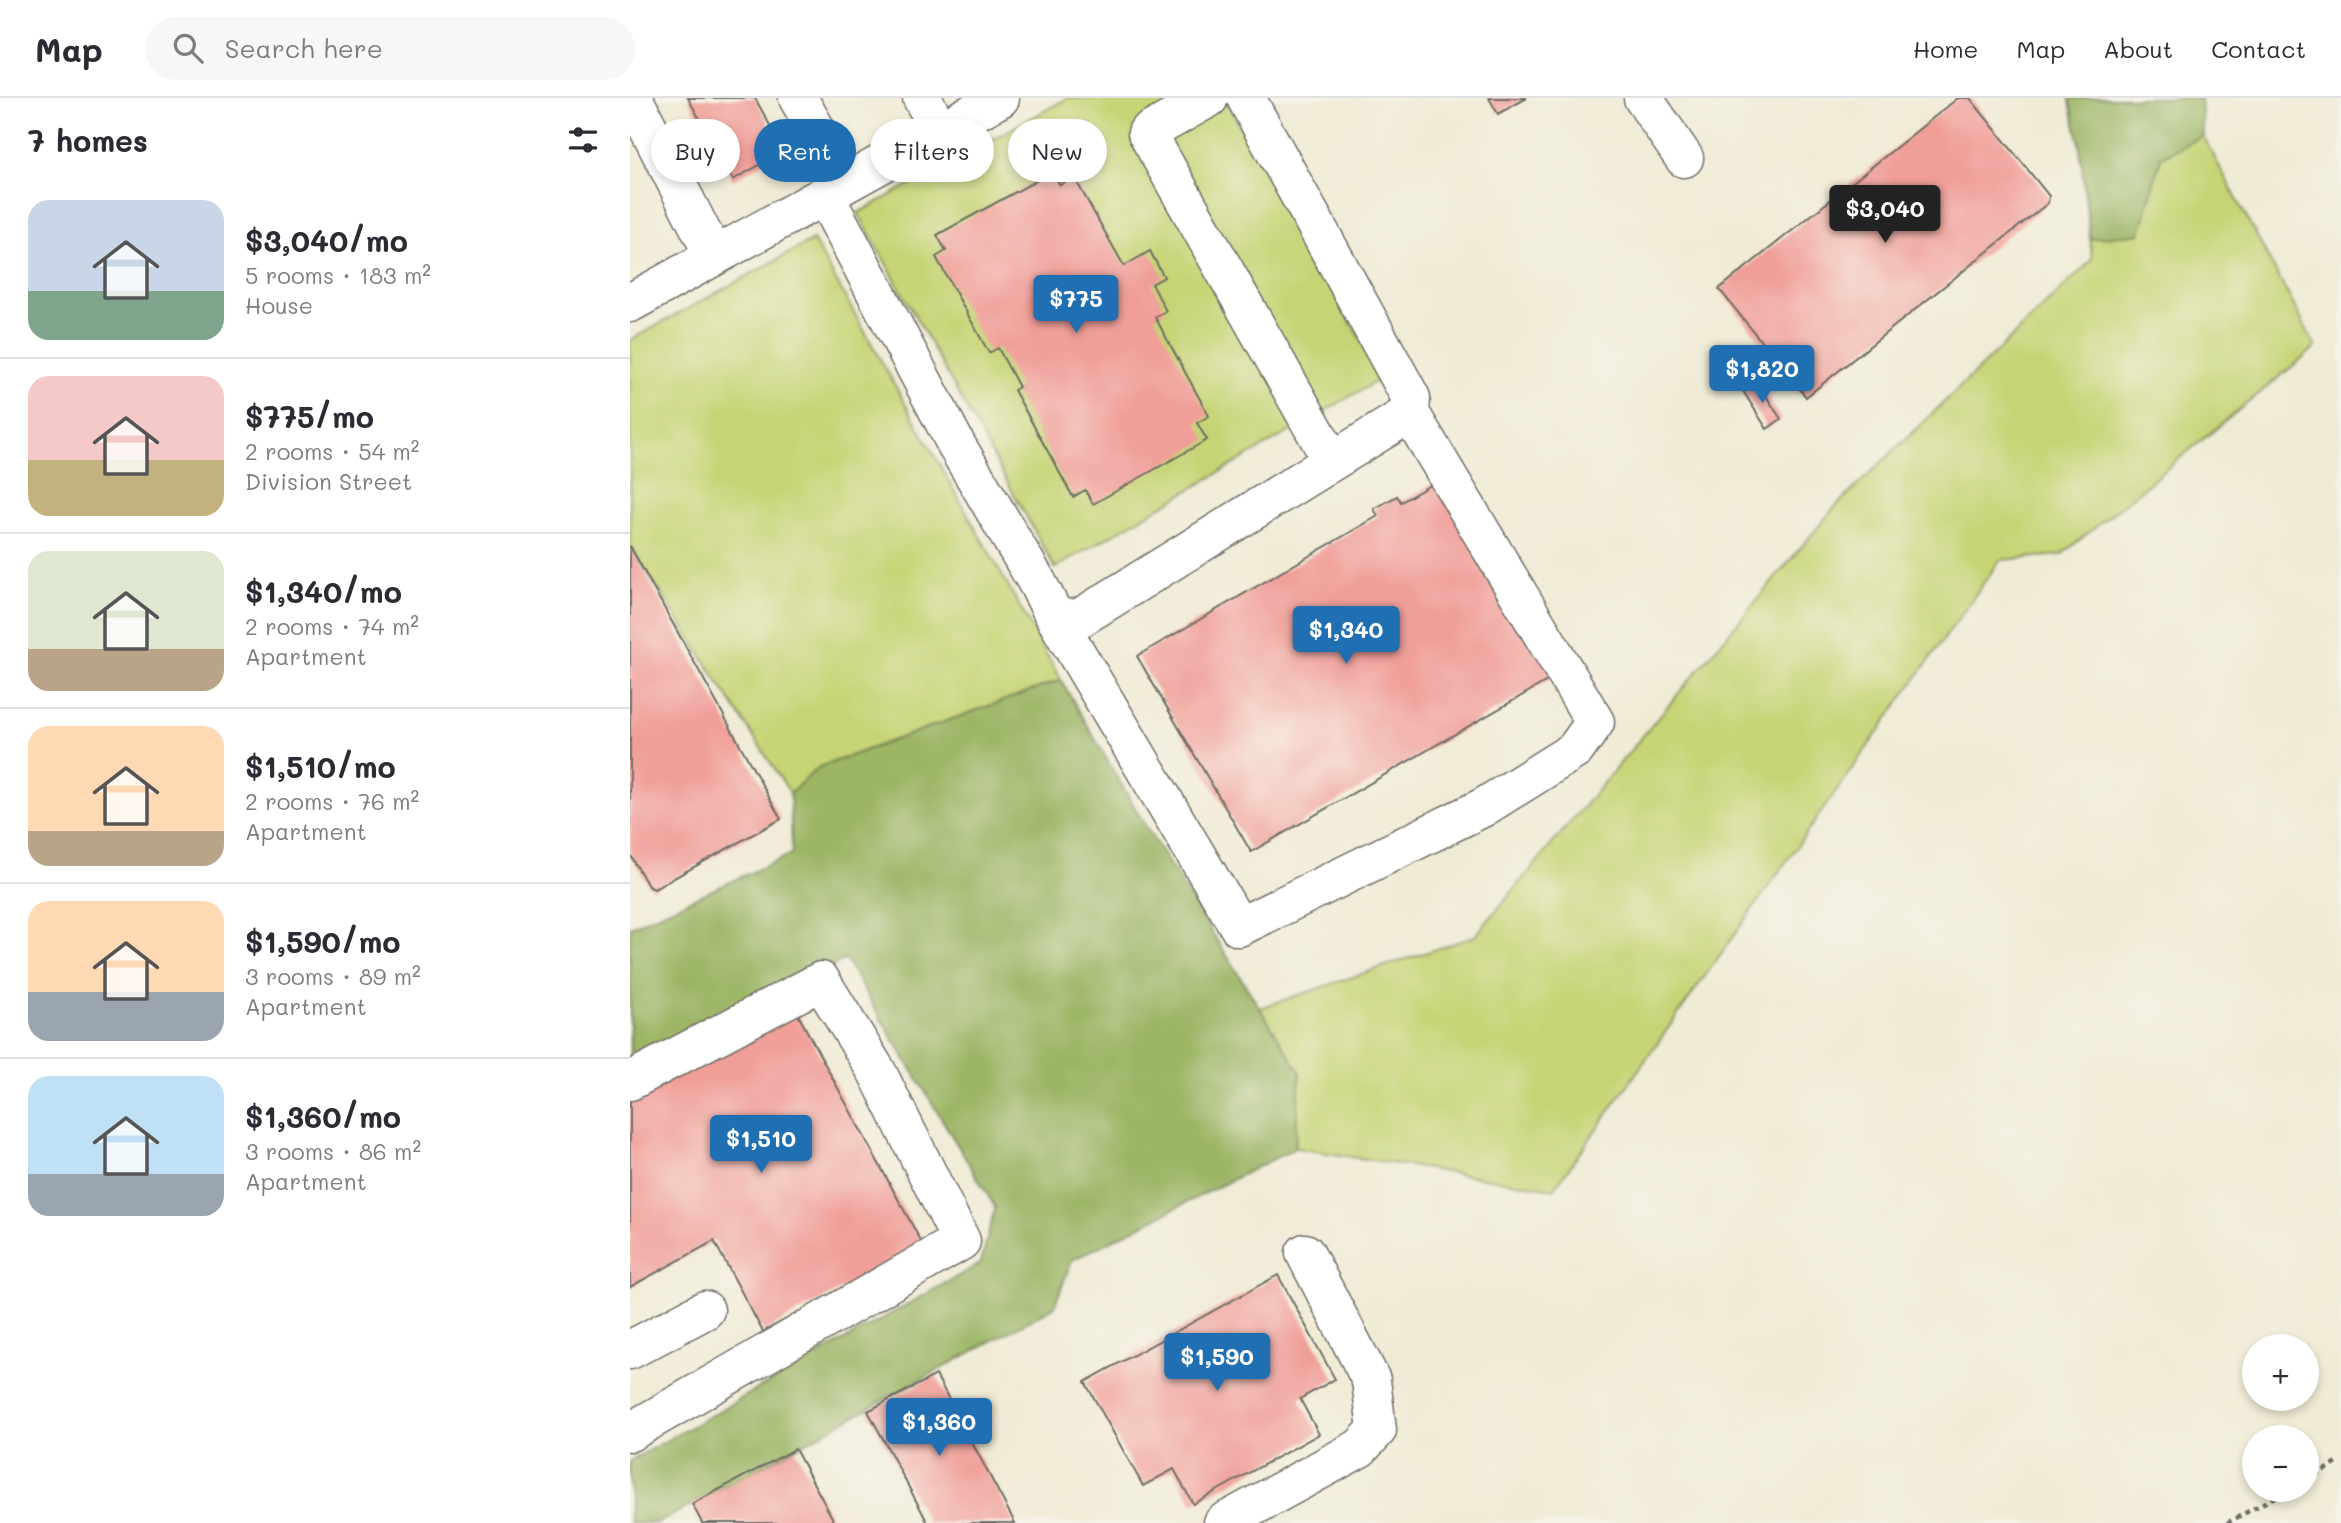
<!DOCTYPE html>
<html lang="en">
<head>
<meta charset="utf-8">
<style>
	:root { --surface:#fff; --page:#f7f7f7; --text:#2b2b33; --muted:#7c7c81; --line:#e1e1e2; --accent:#1f6fb2 }
	body { margin:0; font-family:Mali,sans-serif; background:var(--page); color:var(--text); height:100vh; display:flex; flex-direction:column; font-size:26px; white-space:nowrap }
	* { box-sizing:border-box; margin:0 }
	p { font-size:23px; color:var(--muted) }
	.icon { flex:none; width:38px; height:38px; fill:none; stroke:currentColor; stroke-width:2; stroke-linecap:round; stroke-linejoin:round }
	.map { position:relative; flex:1; overflow:hidden }
	.panel { display:flex; flex-direction:column; background:var(--surface); width:630px }
	.panel>* { flex:none }
	.banner { position:absolute; left:21px; top:21px; width:665px; height:63px; display:flex; gap:14px }
	.tools { position:absolute; left:1612px; top:1236px; display:grid; gap:14px }
	.tools a { display:grid; place-items:center; width:77px; height:77px; border-radius:50%; background:var(--surface); box-shadow:0 4px 10px #0003; font-size:35px }
	.price { position:absolute; translate:-50% -60px; padding:0 16px; border-radius:7px; background:var(--accent); color:#fff; font-size:23px; line-height:46px; filter:drop-shadow(0 2px 4px #0008) }
	.price::after { content:''; position:absolute; left:50%; top:42px; width:21px; height:16px; margin-left:-10px; background:inherit; clip-path:polygon(0 0,100% 0,50% 100%) }
	.price.on { background:#222; color:#fff }
	ul { padding:0; list-style:none }
	li { display:flex; align-items:center; gap:21px; height:175px; padding:0 28px }
	li+li { border-top:2px solid var(--line) }
	li span { display:grid; place-items:center; flex:none; width:196px; height:140px; border-radius:21px; color:#555 }
	li>.icon { margin-inline-start:auto }
	span .icon { width:84px; height:84px; fill:#fffc; stroke-width:1 }
	li b { font-size:30px }
	h2 { display:flex; justify-content:space-between; align-items:center; height:84px; padding:0 28px; font-size:30px }
	.chip { padding:0 24px; border-radius:32px; background:var(--surface); box-shadow:0 4px 10px #0003; font-size:24px; line-height:63px }
	.chip.on { background:var(--accent); color:#fff }
	header { display:flex; align-items:center; gap:42px; box-sizing:border-box; height:98px; padding:0 35px; background:var(--surface); border-bottom:2px solid var(--line) }
	header strong { font-size:33px }
	nav { display:flex; gap:38px; margin-inline-start:auto; font-size:24px }
	.search { width:490px; height:63px; background:var(--page); display:flex; align-items:center; gap:18px; box-sizing:border-box; padding:0 24px; border-radius:38px; color:var(--muted); font-size:26px }
	main { display:flex; flex:1; min-height:0 }
	.map>svg:first-child { display:block }
</style>
</head>
<body>
<header>
<strong>Map</strong>
<div class="search"><svg class="icon" aria-label="search" viewBox="0 0 24 24"><circle cx="10" cy="10" r="6"/><path d="M15 15l6 6"/></svg>Search here</div>
<nav><a>Home</a><a>Map</a><a>About</a><a>Contact</a></nav>
</header>
<main>
<section class="panel">
<h2>7 homes<svg class="icon" aria-label="filters" viewBox="0 0 24 24"><path d="M4 7h16M4 17h16"/><circle cx="9" cy="7" r="2"/><circle cx="15" cy="17" r="2"/></svg></h2>
<ul>
<li><span style="background:linear-gradient(#c9d6e8 65%,#7fa58c 0)"><svg class="icon" aria-label="home" viewBox="0 0 24 24"><path d="M3 11l9-7 9 7M6 9v11h12V9"/></svg></span><div><b>$3,040/mo</b><p>5 rooms · 183 m²</p><p>House</p></div></li>
<li><span style="background:linear-gradient(#f6c9c9 60%,#c2b280 0)"><svg class="icon" aria-label="home" viewBox="0 0 24 24"><path d="M3 11l9-7 9 7M6 9v11h12V9"/></svg></span><div><b>$775/mo</b><p>2 rooms · 54 m²</p><p>Division Street</p></div></li>
<li><span style="background:linear-gradient(#dfe7d0 70%,#b9a48a 0)"><svg class="icon" aria-label="home" viewBox="0 0 24 24"><path d="M3 11l9-7 9 7M6 9v11h12V9"/></svg></span><div><b>$1,340/mo</b><p>2 rooms · 74 m²</p><p>Apartment</p></div></li>
<li><span style="background:linear-gradient(#ffd9b3 75%,#b9a48a 0)"><svg class="icon" aria-label="home" viewBox="0 0 24 24"><path d="M3 11l9-7 9 7M6 9v11h12V9"/></svg></span><div><b>$1,510/mo</b><p>2 rooms · 76 m²</p><p>Apartment</p></div></li>
<li><span style="background:linear-gradient(#ffd9b3 65%,#9aa5b1 0)"><svg class="icon" aria-label="home" viewBox="0 0 24 24"><path d="M3 11l9-7 9 7M6 9v11h12V9"/></svg></span><div><b>$1,590/mo</b><p>3 rooms · 89 m²</p><p>Apartment</p></div></li>
<li><span style="background:linear-gradient(#bfe0f5 70%,#9aa5b1 0)"><svg class="icon" aria-label="home" viewBox="0 0 24 24"><path d="M3 11l9-7 9 7M6 9v11h12V9"/></svg></span><div><b>$1,360/mo</b><p>3 rooms · 86 m²</p><p>Apartment</p></div></li>
</ul>
</section>
<div class="map">
<svg width="1711" height="1425" viewBox="0 0 1711 1425">
	<rect width="100%" height="100%" fill="#f7f3e8"/>
	<filter id="ink" filterUnits="userSpaceOnUse"><feTurbulence type="fractalNoise" baseFrequency=".0143" numOctaves="2"/><feDisplacementMap in="SourceGraphic" scale="14" xChannelSelector="R" yChannelSelector="G"/><feConvolveMatrix kernelMatrix="1 2 1 2 8 2 1 2 1" color-interpolation-filters="sRGB"/></filter>
	<filter id="wash" filterUnits="userSpaceOnUse"><feTurbulence type="fractalNoise" baseFrequency=".00686" numOctaves="4" result="noise"/><feDisplacementMap in="SourceGraphic" scale="28" xChannelSelector="R" yChannelSelector="G"/><feGaussianBlur stdDeviation="1.57" result="paint"/><feColorMatrix in="noise" values="0 0 0 0 0 0 0 0 0 0 0 0 0 0 0 0 0 1.4 0 .05"/><feComposite in="paint" operator="in"/></filter>
	<g filter="url(#wash)">
		<rect width="100%" height="100%" fill="#f0ebd5"/>
		<path fill="#c6d475" stroke="#788050" stroke-width="2" d="M438 0H594L752 280 425 470 228 115Z
			M1573 38 1686 249 1431 457 1370 462 924 1091 665 1050 670 974 630 910 845 838 1204 410 1462 162 1460 141 1510 135 1531 59Z
			M183 142 431 582 189 669 160 695 0 447V242Z"/>
		<path fill="#9cb666" stroke="#647048" stroke-width="2" d="M1439 0H1571L1573 38 1531 59 1510 135 1460 141 1449 42Z
			M431 582 517 731 670 974 665 1050 442 1162 424 1209 28 1425H0V1363L351 1165 365 1109 215 861 0 976V829L162 756 160 695 189 669Z"/>
		<g id="blocks">
			<path fill="#f09e98" d="M58 0H125L154 53 103 82Z
				M859 0H897L868 16Z
				M1328 0H1340L1419 98 1418 105 1176 299 1089 191Z
				M422 74 430 87 444 79 494 168 520 153 534 179 522 186 536 213 525 219 579 318 567 325 577 342 463 406 455 392 443 399 384 292 389 289 368 250 359 255 306 159 316 153 307 137Z
				M1127 284 1151 321 1137 331 1113 293Z
				M809 382 924 579 621 754 507 558 748 418 744 411 767 398 771 404Z
				M0 448 151 721 24 791 18 788 0 756Z
				M165 911 293 1147 133 1234 84 1143 0 1189V1000Z
				M648 1177 705 1281 670 1301 689 1336 563 1406 544 1371 513 1388 455 1284Z
				M306 1277 385 1425H298L238 1313Z
				M165 1351 205 1425H72L62 1406Z"/>
		</g>
	</g>
	<g filter="url(#ink)">
		<use href="#blocks" fill-opacity="0" stroke="#706e66" stroke-width="2"/>
		<g fill="none" stroke-linecap="round" stroke-linejoin="round">
			<defs>
				<path id="minor" d="M3 0 84 158
					M168 0 216 85
					M292 0 310 33
					M579 0 517 35 702 363
					M1013 0 1054 60
					M195 98 328 350 408 486 426 521 450 520 780 315 781 300 616 0
					M0 205 370 0
					M426 521 609 829 854 709 945 652 965 624 780 315
					M0 983 191 883 247 974 331 1143 0 1334
					M0 1252 75 1212
					M593 1425 730 1350 747 1332 741 1282 675 1155"/>
			</defs>
			<use href="#minor" stroke="#706e66" stroke-width="41"/>
			<path stroke="#706e66" stroke-width="4.5" stroke-dasharray="5 5" stroke-linecap="butt" d="M1676 1382 1711 1363
				M1597 1425 1659 1391"/>
			<use href="#minor" stroke="#fff" stroke-width="38"/>
		</g>
	</g>
</svg>
<div class="tools">
<a>+</a>
<a>−</a>
</div>
<b class="price on" style="left:1255px;top:147px">$3,040</b>
<b class="price" style="left:446px;top:237px">$775</b>
<b class="price" style="left:1132px;top:307px">$1,820</b>
<b class="price" style="left:716px;top:568px">$1,340</b>
<b class="price" style="left:131px;top:1077px">$1,510</b>
<b class="price" style="left:587px;top:1295px">$1,590</b>
<b class="price" style="left:309px;top:1360px">$1,360</b>
<div class="banner">
<a class="chip">Buy</a>
<a class="chip on">Rent</a>
<a class="chip">Filters</a>
<a class="chip">New</a>
</div>
</div>
</main>
</body>
</html>
